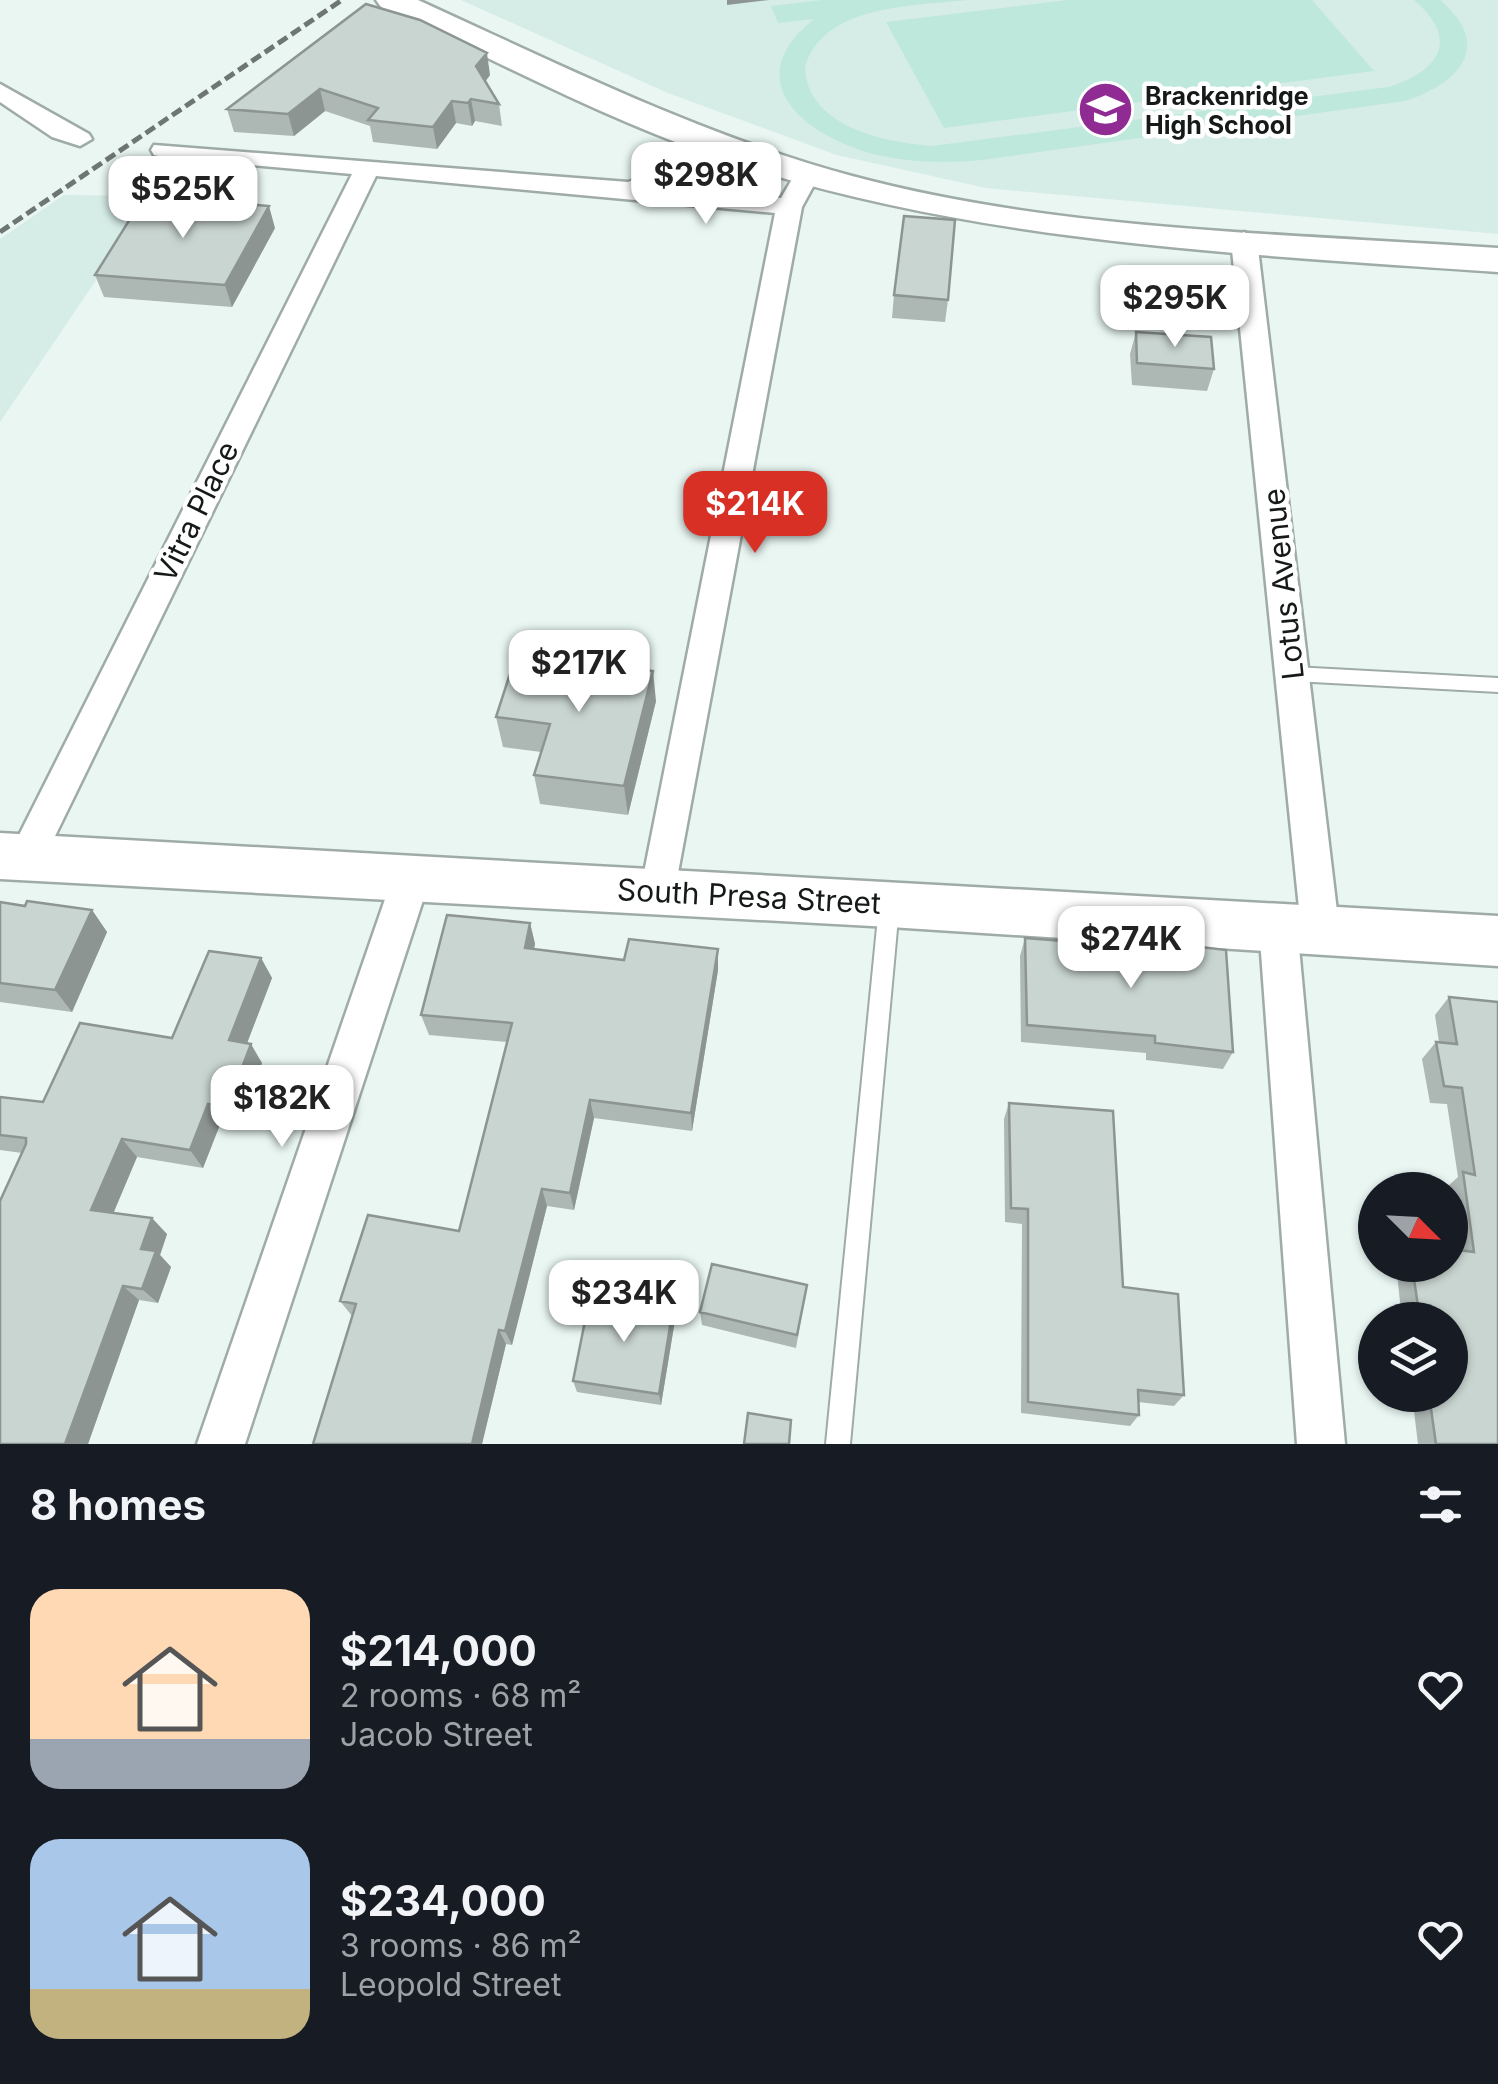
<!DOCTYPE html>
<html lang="en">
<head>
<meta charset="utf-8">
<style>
	:root { --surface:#171b24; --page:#242831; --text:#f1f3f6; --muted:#9ea1a6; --accent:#d93025 }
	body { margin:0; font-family:Inter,sans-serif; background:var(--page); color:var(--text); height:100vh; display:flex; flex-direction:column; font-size:38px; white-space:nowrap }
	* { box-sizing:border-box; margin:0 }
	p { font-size:32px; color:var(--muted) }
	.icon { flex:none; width:55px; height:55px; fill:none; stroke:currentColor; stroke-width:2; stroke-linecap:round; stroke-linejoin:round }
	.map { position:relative; height:1444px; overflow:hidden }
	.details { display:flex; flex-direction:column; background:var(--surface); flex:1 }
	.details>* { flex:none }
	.needle { width:65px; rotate:114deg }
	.fabs { position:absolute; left:1358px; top:1172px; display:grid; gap:20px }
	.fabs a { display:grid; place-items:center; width:110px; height:110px; border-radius:50%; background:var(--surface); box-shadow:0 2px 8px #0004; font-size:50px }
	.price { position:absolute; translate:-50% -85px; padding:0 22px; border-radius:20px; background:#fff; color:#222; font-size:32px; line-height:65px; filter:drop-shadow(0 2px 5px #0008) }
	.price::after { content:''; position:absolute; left:50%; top:60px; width:30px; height:22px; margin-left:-15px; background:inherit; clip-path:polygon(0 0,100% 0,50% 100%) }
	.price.current { background:var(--accent); color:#fff }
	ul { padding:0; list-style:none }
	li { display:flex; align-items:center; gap:30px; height:250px; padding:0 30px }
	li span { display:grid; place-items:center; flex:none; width:280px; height:200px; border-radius:30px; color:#555 }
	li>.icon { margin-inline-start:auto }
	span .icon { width:120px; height:120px; fill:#fffc; stroke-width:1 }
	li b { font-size:42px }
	h2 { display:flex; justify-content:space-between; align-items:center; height:120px; padding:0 30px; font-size:42px }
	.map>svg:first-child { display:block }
</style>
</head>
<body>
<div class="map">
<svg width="1498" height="1444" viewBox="0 0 1498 1444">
	<rect width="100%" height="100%" fill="#e9f6f2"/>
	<path fill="#d6ece6" d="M461 0H1498V234L986 188 837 155 668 93Z
		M64 195 153 196 0 422V239Z"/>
	<path fill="#bfe8dd" d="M822 0H968C915 6 823 4 805 67 807 127 884 142 932 146L1388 87C1439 71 1461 40 1414 0H1440C1495 46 1458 84 1405 101L982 160C949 163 915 163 882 156 811 140 733 84 814 19L778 23 771 6Z
		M1068 0H1312L1374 71 944 128 886 22Z"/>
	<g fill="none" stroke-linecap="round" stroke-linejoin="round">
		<defs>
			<path id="lane" d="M1294 667 1498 678V692L1294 681 1285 674Z
				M889 899 896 901 899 907 850 1444H826L879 907 882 901Z"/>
			<path id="street" d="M0 84 89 134 92 139 80 146 52 137 0 102Z
				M713 137 722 139 725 144 722 149 664 186 781 198 798 169H816L820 174 802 207 672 905 659 909 646 905 640 893 775 213 376 176 39 869 26 874 13 869 7 858 13 847 352 174 163 157 154 155 151 150 154 145 628 182 659 171Z
				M1244 232 1257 240 1339 928 1334 940 1320 945 1306 940 1301 928 1231 240Z
				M411 863 424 868 430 879 245 1444H197L392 879 398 868Z
				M1278 908 1292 913 1297 925 1345 1444H1297L1259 925 1264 913Z"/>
			<path id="secondary" d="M376 0H418C561 65 700 135 852 176 1061 232 1284 233 1498 248V272C1246 254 992 244 749 168 621 128 502 63 381 7Z
				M0 833 1498 916V966L890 927 0 879Z"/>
		</defs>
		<use href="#lane" stroke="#9faba7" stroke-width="4"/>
		<use href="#street" stroke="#9faba7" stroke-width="5"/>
		<use href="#secondary" stroke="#9faba7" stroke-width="5"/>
		<use href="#lane" fill="#fff" fill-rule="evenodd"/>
		<use href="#street" fill="#fff" fill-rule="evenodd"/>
		<use href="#secondary" fill="#fff" fill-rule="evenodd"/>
		<path stroke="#6e7674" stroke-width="5" stroke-dasharray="11 5" stroke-linecap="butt" d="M0 232 342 0"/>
	</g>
	<path fill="#adb7b4" d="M366 4 490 75 485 81 499 104 502 126 475 121 472 126 456 123 437 149 373 142 370 126 325 111 294 136 234 132 227 109Z
		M275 228 232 307 104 297 95 275Z
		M894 295 948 300 945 322 892 318Z
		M1136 332 1214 369 1207 391 1132 385 1130 354Z
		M656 701 628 815 540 804 534 775 541 752 503 747 496 717Z
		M0 902 25 906 92 910 107 932 72 1012 0 1002Z
		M530 923 535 944 534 949 624 960 718 949V970L692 1131 594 1118 574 1210 547 1206 512 1345 506 1344 482 1444H313L352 1316 340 1301 459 1231 507 1042 429 1035 421 1015Z
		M1025 938 1148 948 1151 941 1233 1052 1223 1069 1146 1060V1053L1021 1042 1020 956Z
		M261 958 272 978 247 1043 262 1063 239 1125 221 1122 203 1168 137 1157 113 1213 167 1234 160 1255 171 1267 158 1303 139 1300 88 1444 22 1153 0 1150V1097L43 1102 172 1038Z
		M1449 997 1498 1002V1444H1418L1412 1395H1450V1320H1402L1396 1265H1450L1455 1250 1450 1210V1190H1447V1187L1458 1177 1447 1104 1430 1103 1422 1059 1436 1042H1439L1435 1015Z
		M1009 1103 1123 1287 1184 1395 1174 1406 1138 1402 1139 1415 1130 1426 1021 1413 1022 1224 1005 1222 1004 1119Z
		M805 1298 796 1348 702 1325 700 1312Z
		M673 1308 675 1320 661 1405 577 1392 573 1381Z"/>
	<path fill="#8d9592" d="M727 0H769L727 5Z
		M487 53 490 75 480 89 476 66Z
		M320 89 325 111 294 136 288 114Z
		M471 99 475 121 472 126 468 103Z
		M452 101 456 123 437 149 433 127Z
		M269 206 275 228 232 307 225 285Z
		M653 671 656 701 628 815 624 786Z
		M92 910 107 932 72 1012 55 990Z
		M530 923 535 944 530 968 525 948Z
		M718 949V970L692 1131 691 1113Z
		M261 958 272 978 241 1059 229 1040Z
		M251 1044 262 1063 239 1125 227 1107Z
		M590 1100 594 1118 574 1210 570 1193Z
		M208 1104 221 1122 203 1168 190 1150Z
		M122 1139 137 1157 108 1226 91 1210Z
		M542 1189 547 1206 512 1345 505 1331Z
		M152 1218 167 1234 160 1255 171 1267 158 1303 142 1289 141 1249Z
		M123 1286 139 1300 88 1444H65Z
		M673 1308 675 1320 661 1405 659 1394Z
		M499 1330 506 1344 482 1444H472Z"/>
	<path fill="#c9d5d1" stroke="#8d9592" stroke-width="2.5" d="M366 4 420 20 487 53 476 66 499 104 471 99 468 103 452 101 433 127 368 120 378 108 320 89 288 114 227 109Z
		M145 195 269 206 225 285 95 275Z
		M904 216 955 220 948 300 894 295Z
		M1136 332 1211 337 1214 369 1137 363Z
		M516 655 653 671 624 786 534 775 550 724 496 717Z
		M27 901 92 910 55 990 0 983V902L25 906Z
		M447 915 530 923 525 948 624 960 629 939 718 949 691 1113 590 1100 570 1193 542 1189 505 1331 499 1330 472 1444H313L356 1304 340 1301 368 1215 459 1231 512 1023 421 1015Z
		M1025 938 1151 948V941L1226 950 1233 1052 1155 1043V1036L1027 1025Z
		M209 951 261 958 229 1040 251 1044 227 1107 208 1104 190 1150 122 1139 91 1210 152 1218 141 1249 156 1251 142 1289 123 1286 65 1444H0V1201L26 1144V1138L0 1135V1097L43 1102 80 1023 172 1038Z
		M1449 997 1498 1002V1444H1436L1429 1395H1450V1320H1420L1412 1265H1450V1249L1474 1252 1463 1172 1475 1175 1462 1088 1444 1086 1436 1042 1457 1044Z
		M1009 1103 1113 1111 1123 1287 1178 1294 1184 1395 1138 1390 1139 1415 1028 1402V1209L1011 1208Z
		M712 1264 807 1285 797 1335 700 1312Z
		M590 1296 673 1308 659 1394 573 1381Z
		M748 1413 791 1420 789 1444H744Z"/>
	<defs>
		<symbol id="school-disc" viewBox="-11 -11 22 22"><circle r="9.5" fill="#8f2b92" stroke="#fff"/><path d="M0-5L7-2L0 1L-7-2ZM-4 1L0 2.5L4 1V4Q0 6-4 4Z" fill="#fff"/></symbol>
	</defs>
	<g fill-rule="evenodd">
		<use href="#school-disc" x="1074" y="78" width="63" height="63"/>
	</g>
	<g text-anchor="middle" stroke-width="9" stroke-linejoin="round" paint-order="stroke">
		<g font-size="25" font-weight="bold" fill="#151918" stroke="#fff" text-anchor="start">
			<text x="1145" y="105">Brackenridge<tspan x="1145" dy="29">High School</tspan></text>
		</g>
		<g font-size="30" fill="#151918" stroke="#fff">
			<text transform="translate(197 512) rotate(-64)" y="10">Vitra Place</text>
			<text transform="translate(1284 584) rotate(-96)" y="10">Lotus Avenue</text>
			<text transform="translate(749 897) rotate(3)" y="10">South Presa Street</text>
		</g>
	</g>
</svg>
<div class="fabs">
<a><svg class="needle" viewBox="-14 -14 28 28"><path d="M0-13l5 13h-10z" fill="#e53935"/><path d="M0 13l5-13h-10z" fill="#9ea1a6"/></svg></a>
<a><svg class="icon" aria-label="layers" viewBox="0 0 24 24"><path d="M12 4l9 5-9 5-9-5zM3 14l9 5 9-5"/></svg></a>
</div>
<b class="price" style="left:706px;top:227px">$298K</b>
<b class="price" style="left:183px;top:241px">$525K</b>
<b class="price" style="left:1175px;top:350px">$295K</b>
<b class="price current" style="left:755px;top:556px">$214K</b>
<b class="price" style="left:579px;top:715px">$217K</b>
<b class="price" style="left:1131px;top:991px">$274K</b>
<b class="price" style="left:282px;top:1150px">$182K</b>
<b class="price" style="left:624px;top:1345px">$234K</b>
</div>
<section class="details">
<h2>8 homes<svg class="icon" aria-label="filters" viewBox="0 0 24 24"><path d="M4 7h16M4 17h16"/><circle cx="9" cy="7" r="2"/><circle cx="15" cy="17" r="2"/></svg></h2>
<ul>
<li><span style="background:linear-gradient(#ffd9b3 75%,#9aa5b1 0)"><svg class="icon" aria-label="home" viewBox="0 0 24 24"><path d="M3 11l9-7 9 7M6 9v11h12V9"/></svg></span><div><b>$214,000</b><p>2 rooms · 68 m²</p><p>Jacob Street</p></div><svg class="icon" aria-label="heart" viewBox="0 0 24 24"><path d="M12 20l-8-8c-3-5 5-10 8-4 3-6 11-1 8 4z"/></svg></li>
<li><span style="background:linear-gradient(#a9c7e8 75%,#c2b280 0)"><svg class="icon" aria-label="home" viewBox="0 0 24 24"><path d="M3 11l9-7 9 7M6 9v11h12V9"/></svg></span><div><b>$234,000</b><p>3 rooms · 86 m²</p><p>Leopold Street</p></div><svg class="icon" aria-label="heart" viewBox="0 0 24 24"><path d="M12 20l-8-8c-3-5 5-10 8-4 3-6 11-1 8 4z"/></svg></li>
</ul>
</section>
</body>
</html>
